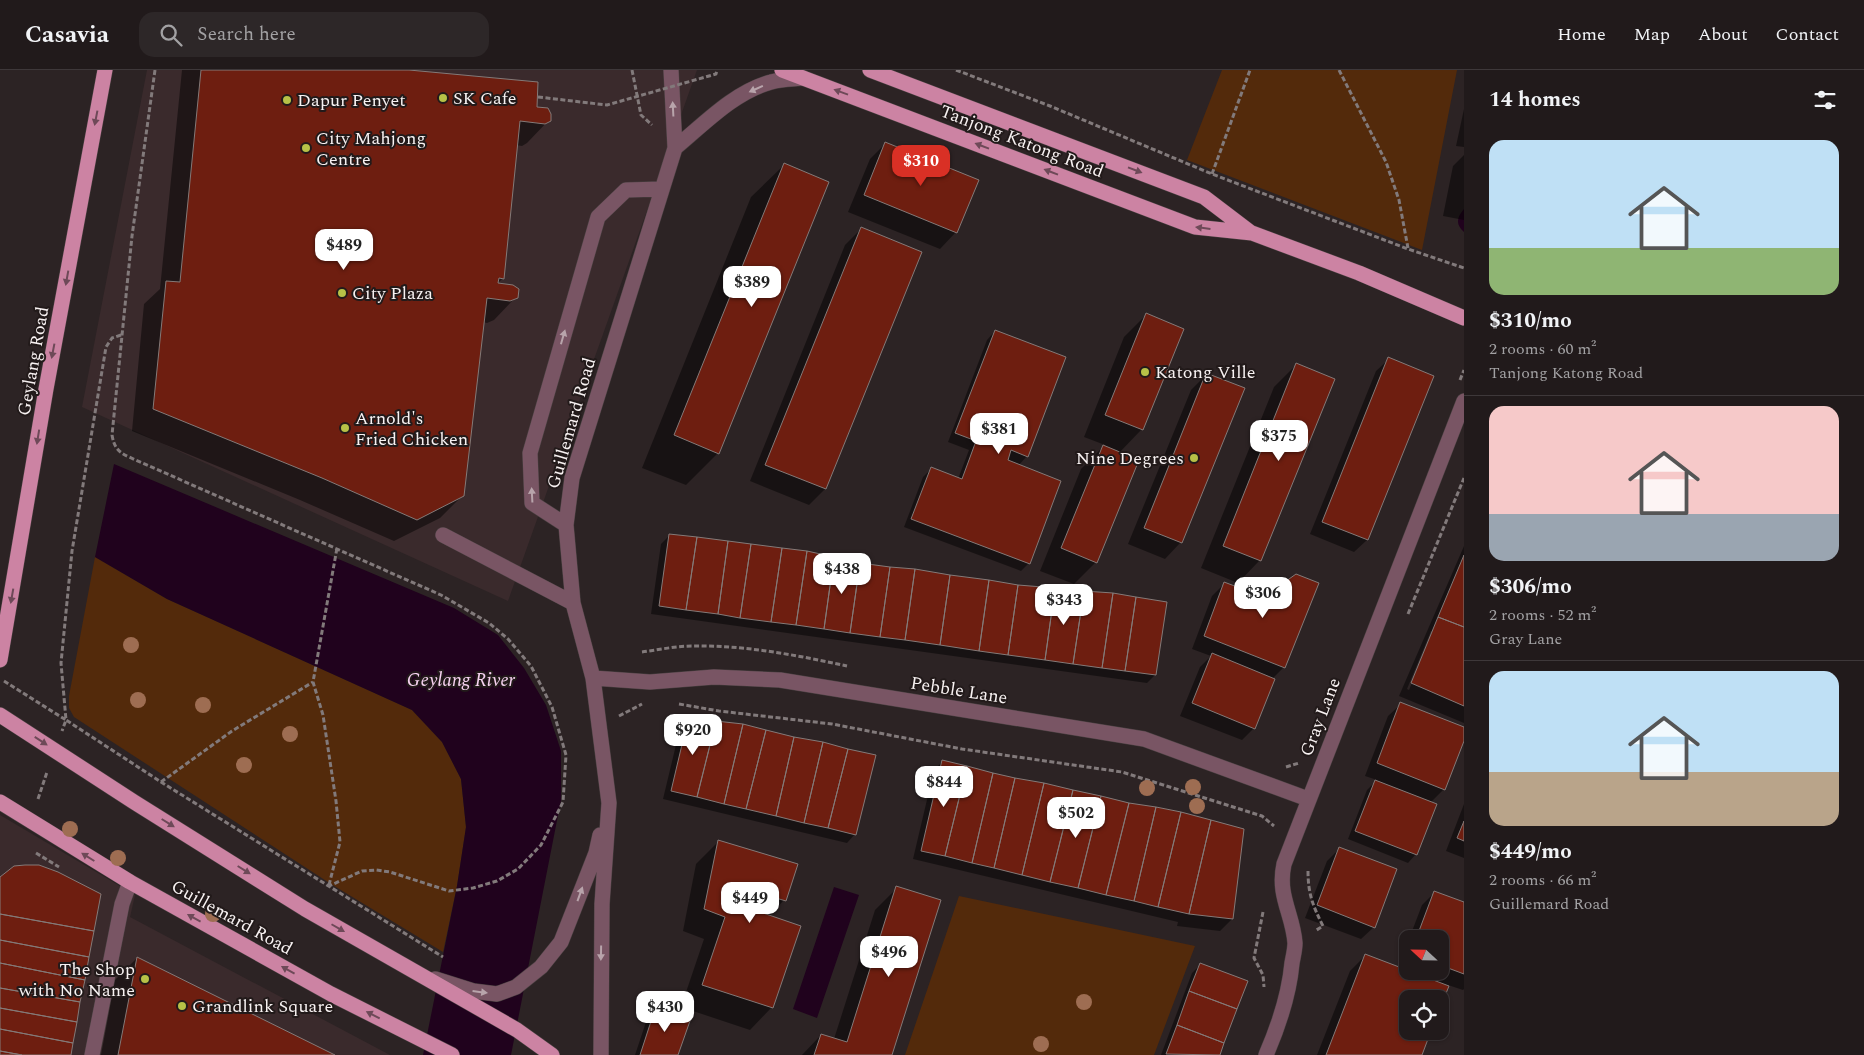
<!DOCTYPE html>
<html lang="en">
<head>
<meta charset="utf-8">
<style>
	:root { --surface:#211a1b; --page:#2d2728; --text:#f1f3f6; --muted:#a2a1a3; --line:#3e383a; --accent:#d93025 }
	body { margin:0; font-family:Spectral,serif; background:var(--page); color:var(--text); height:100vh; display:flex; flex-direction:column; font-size:19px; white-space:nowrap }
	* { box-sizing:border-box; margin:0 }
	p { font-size:16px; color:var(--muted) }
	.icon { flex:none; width:28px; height:28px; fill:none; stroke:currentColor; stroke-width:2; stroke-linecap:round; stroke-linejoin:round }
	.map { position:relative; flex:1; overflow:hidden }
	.panel { display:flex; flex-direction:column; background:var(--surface); width:400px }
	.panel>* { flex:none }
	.needle { width:32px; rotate:292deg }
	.tools { position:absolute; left:1399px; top:860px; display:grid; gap:10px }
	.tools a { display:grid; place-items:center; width:50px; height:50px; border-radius:10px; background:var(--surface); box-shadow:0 1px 4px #0004,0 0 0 1px var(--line); font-size:25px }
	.price { position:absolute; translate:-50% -42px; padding:0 11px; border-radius:10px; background:#fff; color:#222; font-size:16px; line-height:32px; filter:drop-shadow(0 1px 2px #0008) }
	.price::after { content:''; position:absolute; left:50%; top:30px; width:15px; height:11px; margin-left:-8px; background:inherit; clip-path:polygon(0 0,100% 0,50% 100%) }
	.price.selected { background:var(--accent); color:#fff }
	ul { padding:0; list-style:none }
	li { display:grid; align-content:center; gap:10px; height:265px; padding:0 25px }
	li+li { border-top:1px solid var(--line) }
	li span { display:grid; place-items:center; height:155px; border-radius:15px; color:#555 }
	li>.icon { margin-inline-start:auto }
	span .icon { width:90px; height:90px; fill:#fffc; stroke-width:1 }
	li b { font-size:21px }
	h2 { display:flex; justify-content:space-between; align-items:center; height:60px; padding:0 25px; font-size:21px }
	header { display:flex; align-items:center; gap:30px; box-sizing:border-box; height:70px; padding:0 25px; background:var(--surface); border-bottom:1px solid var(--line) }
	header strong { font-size:24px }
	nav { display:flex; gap:28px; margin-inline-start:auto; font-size:18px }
	.search { width:350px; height:45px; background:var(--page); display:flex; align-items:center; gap:12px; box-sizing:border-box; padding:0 18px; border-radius:15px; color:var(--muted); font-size:19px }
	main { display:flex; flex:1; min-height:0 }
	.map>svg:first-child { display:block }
</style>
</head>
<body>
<header>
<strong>Casavia</strong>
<div class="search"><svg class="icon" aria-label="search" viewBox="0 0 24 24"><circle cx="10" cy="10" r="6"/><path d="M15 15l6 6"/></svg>Search here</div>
<nav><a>Home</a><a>Map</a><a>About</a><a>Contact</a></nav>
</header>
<main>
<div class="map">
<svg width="1464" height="985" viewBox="0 0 1464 985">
	<rect width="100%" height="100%" fill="#2c2324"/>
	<path fill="#3a2a2c" d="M147 0H697L508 531 82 337Z
		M0 745 135 825 130 847 390 985H0Z"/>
	<path fill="#532a0b" d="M1222 0H1457L1422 180 1187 90Z
		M95 487 167 529 412 640 442 672 461 709 466 757 457 816 443 882 331 814 74 647 69 638V626Z
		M959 826 1195 876 1154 985H905Z"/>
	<path fill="#20021d" d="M1464 139V162C1455 154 1457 147 1464 139Z
		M114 394 454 538 498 565 524 598 546 635 561 681V730L511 985H423L457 816 466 757 461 709 442 672 412 640 167 529 95 487Z
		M834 817 859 825 817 948 793 939Z"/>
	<path fill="#0007" fill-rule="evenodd" d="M182 0H396L536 39 549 50 527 73 522 76 516 75 503 208 497 214 516 227 494 250 487 253 483 252 462 426 440 448 394 471 300 430 132 361 144 234 160 219Z
		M1464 39V77L1456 76Z
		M886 73 956 162 940 179 848 142 870 89Z
		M1464 85V150L1443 146 1453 96Z
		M784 95 718 383 686 415 642 398 751 127Z
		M861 159 920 183 825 419 809 435 750 411 845 175Z
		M1146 245 1142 359 1119 383 1096 492 1074 514 1040 501 1081 399 1105 375 1084 367 1124 267Z
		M995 261 1027 386 1018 396 1029 493 1021 501 904 457 923 407 932 398 958 409 969 380 948 372 987 270Z
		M1389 289 1433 307 1367 470 1354 482 1310 464 1376 301Z
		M1296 295 1260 490 1238 513 1201 498 1274 317Z
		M1207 304 1181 472 1165 489 1128 474 1191 320Z
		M669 466 1155 605 1147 613 651 544 661 474Z
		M1464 476V653L1399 626ZM1431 561H1433L1409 620 1407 619Z
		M1224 514 1284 597 1272 609 1254 658 1242 670 1180 646 1200 597 1211 586 1192 579 1212 526Z
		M1401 634 1464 658V667L1444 719 1430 733 1416 784 1408 793 1348 769 1367 720 1377 710 1365 706 1388 646Z
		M690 646 742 656 855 764 847 773 663 729 681 654Z
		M943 691 1232 849 1220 861 1177 856 1178 852 913 789 934 700Z
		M1464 734V788L1446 781Z
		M718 772 784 830 769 846 772 937 750 960 681 937 704 869 683 861 696 794Z
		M1340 778 1374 857 1361 869 1305 848 1327 791Z
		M897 818 891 985H802L821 965 834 969 875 840Z
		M1435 822 1464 833V919L1463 920 1448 915 1440 935V929H1408V961L1421 985H1317L1350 901 1366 885 1398 898 1408 873V901H1440V869H1409L1422 835Z
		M137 888 332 985H101L115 910Z
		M1201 894 1246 912 1218 985H1161L1192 903Z
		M656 938 677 985H635L648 946Z"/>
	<path fill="#6e1e10" stroke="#847a78" d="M201 0H409L538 12 537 37 548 38 551 44V51L545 54 520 51 504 209 499 208 498 213 513 215 519 219 518 228 510 231 487 228 464 426 417 450 322 408 153 339 166 211 180 212Z
		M885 72 979 110 957 163 864 125Z
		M784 93 829 112 719 384 674 365Z
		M861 157 922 182 826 419 765 395Z
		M1146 243 1184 259 1143 360 1105 345Z
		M995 260 1066 287 1028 387 1011 380 1008 390 1061 411 1030 494 911 449 931 397 962 409 976 371 955 363Z
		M1388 287 1434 306 1368 470 1322 452Z
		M1296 293 1335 309 1261 491 1223 476Z
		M1206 303 1245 318 1182 473 1144 458Z
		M1103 375 1139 390 1097 493 1061 478Z
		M669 464 697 467 686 540 659 536Z
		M697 467 728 471 718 544 686 540Z
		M728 471 751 474 740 548 718 544Z
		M751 474 782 478 771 552 740 548Z
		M782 478 807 481 796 555 771 552Z
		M807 481 834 487 824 559 796 555Z
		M1464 485V557L1438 547Z
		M834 487 860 493 850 563 824 559Z
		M860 493 890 497 880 567 850 563Z
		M890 497 915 499 905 570 880 567Z
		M915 499 950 505 940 575 905 570Z
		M1296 504 1319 513 1285 598 1204 566 1224 512 1264 527Z
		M950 505 989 510 979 581 940 575Z
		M989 510 1018 515 1008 585 979 581Z
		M1018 515 1055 518 1045 590 1008 585Z
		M1055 518 1084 521 1073 594 1045 590Z
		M1084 521 1113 523 1102 598 1073 594Z
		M1113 523 1136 527 1125 601 1102 598Z
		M1136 527 1167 532 1156 605 1125 601Z
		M1438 547 1464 557V636L1411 613Z
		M1212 583 1275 609 1255 659 1192 633Z
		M1400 632 1464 657V671L1445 720 1377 693Z
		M689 645 716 651 697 727 671 721Z
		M716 651 743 654 724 734 697 727Z
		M743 654 766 660 746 739 724 734Z
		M766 660 794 667 776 746 746 739Z
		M794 667 823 672 804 753 776 746Z
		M823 672 848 679 828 758 804 753Z
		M848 679 876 685 856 765 828 758Z
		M942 690 967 696 945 786 921 781Z
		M967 696 993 703 972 793 945 786Z
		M993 703 1015 708 994 798 972 793Z
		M1015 708 1044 713 1022 805 994 798Z
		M1375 710 1437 734 1417 785 1355 761Z
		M1044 713 1073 720 1050 812 1022 805Z
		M1073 720 1101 726 1078 818 1050 812Z
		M1101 726 1129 733 1106 825 1078 818Z
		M1129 733 1156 737 1134 831 1106 825Z
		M1156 737 1181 742 1158 837 1134 831Z
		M1181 742 1211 750 1189 844 1158 837Z
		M1211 750 1244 759 1233 849 1189 844Z
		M1464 751V771L1457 768Z
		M718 770 798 794 786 831 769 826 763 843 801 856 773 938 702 915 725 847 704 839Z
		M1339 777 1397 799 1375 858 1317 835Z
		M25 795H39L58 802 101 824 94 861 0 844V807L14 796Z
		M896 816 941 830 892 985H814L821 964 847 972Z
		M1434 821 1464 832V904L1440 895V869H1416Z
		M0 844 94 861 89 887 0 870Z
		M0 870 89 887 85 910 0 893Z
		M1365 884 1449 916 1440 938V929H1408V961H1431L1422 985H1326Z
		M137 887 335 985H118Z
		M0 893 85 910 80 932 0 918Z
		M1200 893 1248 911 1237 939 1189 921Z
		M0 918 80 932 77 952 0 938Z
		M1189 921 1237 939 1224 973 1177 955Z
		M656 936 691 948 678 985H640Z
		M0 938 77 952 73 973 0 959Z
		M1177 955 1224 973 1220 985 1166 984Z
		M0 959 73 973 71 985H22L0 981Z
		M0 981 22 985H0Z"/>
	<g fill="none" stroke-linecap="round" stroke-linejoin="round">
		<defs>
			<path id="minor" d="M675 78C704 54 734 22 771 12 781 9 793 9 803 8
				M566 455 532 433 530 383 598 147 626 120 661 119
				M443 465 573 533
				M593 608 650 612 714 607 780 610 1144 669 1308 729
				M435 909 473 921 497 924 516 917 541 897 561 872 596 783 600 765
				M92 985 122 834 130 812
				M601 985 602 834 609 733 593 608 573 533 566 455 572 408 675 78 671 0
				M1266 985C1279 955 1289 926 1292 893 1293 887 1295 880 1295 873 1293 844 1277 826 1284 794L1464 331"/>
			<path id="major" d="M782 0 1195 157 1252 163 1359 203 1464 248
				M870 0 1204 127 1250 162
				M0 590 46 319 105 0
				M0 645 134 732 305 839 517 960 552 985
				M0 732 130 812 331 924 452 985"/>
		</defs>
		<use href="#minor" stroke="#494041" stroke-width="16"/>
		<use href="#major" stroke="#494041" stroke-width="16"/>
		<path stroke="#827a7b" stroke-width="3" stroke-dasharray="5 2.5" stroke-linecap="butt" d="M155 0 132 166 112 365C114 377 118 382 129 387L441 525 489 553 508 569 531 596 552 637 566 685 563 732 541 775 518 799 497 811 473 818 449 821 390 802 376 800 362 801 329 816
			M632 0 641 45 652 55
			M956 0 1050 36 1212 104 1408 179 1464 198
			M1339 0 1386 92 1399 130 1408 178
			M1212 104 1250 0
			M121 265 112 268 106 277 72 481 61 593 66 650 161 712 443 887
			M1460 310 1464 300
			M1408 544 1464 408
			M642 582C658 580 675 576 692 576 744 575 796 585 847 596
			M4 611 66 650 62 661
			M679 634 719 641 832 654 962 679 1122 702 1262 746 1274 756
			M619 646 642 634
			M1286 697 1299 693
			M161 712 232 661 313 612
			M38 729 47 702
			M36 783 59 797
			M1308 801C1308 824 1313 836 1323 856L1315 861
			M329 815 340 772 336 731 323 645 313 612 337 478
			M1263 842 1254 888 1263 905 1264 917"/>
		<use href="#minor" stroke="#795564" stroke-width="15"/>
		<use href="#major" stroke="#cc83a3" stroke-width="15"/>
		<path stroke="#827a7b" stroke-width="3" stroke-dasharray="5 2.5" stroke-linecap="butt" d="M538 27 607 35 716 4 717 0"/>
	</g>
	<g fill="#9e6d52">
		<circle cx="131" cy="575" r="8"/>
		<circle cx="138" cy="630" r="8"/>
		<circle cx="203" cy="635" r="8"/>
		<circle cx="290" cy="664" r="8"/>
		<circle cx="244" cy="695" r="8"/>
		<circle cx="1193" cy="717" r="8"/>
		<circle cx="1147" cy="718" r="8"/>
		<circle cx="1197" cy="736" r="8"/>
		<circle cx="70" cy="759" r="8"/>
		<circle cx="118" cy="788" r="8"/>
		<circle cx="213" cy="844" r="8"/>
		<circle cx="1084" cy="932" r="8"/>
		<circle cx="1041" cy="974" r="8"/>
	</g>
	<defs><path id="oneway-solid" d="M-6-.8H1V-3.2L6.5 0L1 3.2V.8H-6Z" transform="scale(1.25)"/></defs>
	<g fill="#b8a4ab">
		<use href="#oneway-solid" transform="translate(756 19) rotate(156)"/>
		<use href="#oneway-solid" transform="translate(673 39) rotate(-93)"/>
		<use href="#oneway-solid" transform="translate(563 267) rotate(-74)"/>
		<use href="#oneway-solid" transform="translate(532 425) rotate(-93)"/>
		<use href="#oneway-solid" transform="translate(580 824) rotate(-70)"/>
		<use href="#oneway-solid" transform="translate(601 883) rotate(91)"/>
		<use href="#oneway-solid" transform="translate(480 922) rotate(7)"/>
	</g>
	<g fill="#6e4958">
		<use href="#oneway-solid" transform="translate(841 22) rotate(-160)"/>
		<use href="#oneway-solid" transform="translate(96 48) rotate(101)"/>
		<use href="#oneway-solid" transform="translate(982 76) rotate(-159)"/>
		<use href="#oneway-solid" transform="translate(1135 100) rotate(21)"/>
		<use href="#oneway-solid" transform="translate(1051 102) rotate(-159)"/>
		<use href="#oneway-solid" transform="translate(1203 158) rotate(-173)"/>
		<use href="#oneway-solid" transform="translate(67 208) rotate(100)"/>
		<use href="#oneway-solid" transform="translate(53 281) rotate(101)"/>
		<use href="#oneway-solid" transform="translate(38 367) rotate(99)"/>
		<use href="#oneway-solid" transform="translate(12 526) rotate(100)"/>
		<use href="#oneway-solid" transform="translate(41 671) rotate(33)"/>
		<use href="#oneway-solid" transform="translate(168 753) rotate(32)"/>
		<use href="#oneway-solid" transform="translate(88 787) rotate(-148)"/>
		<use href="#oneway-solid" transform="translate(244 800) rotate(32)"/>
		<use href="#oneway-solid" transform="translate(194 848) rotate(-151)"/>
		<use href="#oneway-solid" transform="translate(338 858) rotate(30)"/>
		<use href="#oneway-solid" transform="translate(288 900) rotate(-151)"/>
		<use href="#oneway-solid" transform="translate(373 945) rotate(-153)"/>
	</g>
	<g fill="#b7c147" stroke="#221a1a" stroke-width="2">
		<circle cx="443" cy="28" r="5"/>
		<circle cx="287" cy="30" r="5"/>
		<circle cx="306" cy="78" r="5"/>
		<circle cx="342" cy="223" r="5"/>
		<circle cx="1145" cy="302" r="5"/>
		<circle cx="345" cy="358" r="5"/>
		<circle cx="1194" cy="388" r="5"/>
		<circle cx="145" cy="909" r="5"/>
		<circle cx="182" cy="936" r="5"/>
	</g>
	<g text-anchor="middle" stroke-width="4" stroke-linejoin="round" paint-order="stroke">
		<g font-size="18" fill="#f8f2f2" stroke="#221a1a" text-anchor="start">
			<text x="453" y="34">SK Cafe</text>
			<text x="297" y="36">Dapur Penyet</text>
			<text x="316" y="74">City Mahjong<tspan x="316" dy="21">Centre</tspan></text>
			<text x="352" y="229">City Plaza</text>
			<text x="1155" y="308">Katong Ville</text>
			<text x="355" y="354">Arnold's<tspan x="355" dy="21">Fried Chicken</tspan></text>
			<text x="1184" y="394" text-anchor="end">Nine Degrees</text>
			<text x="135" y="905" text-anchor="end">The Shop<tspan x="135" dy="21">with No Name</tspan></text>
			<text x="192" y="942">Grandlink Square</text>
		</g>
		<g font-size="18" fill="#f8f2f2" stroke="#221a1a">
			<text transform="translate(1022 71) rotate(21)" y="6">Tanjong Katong Road</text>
			<text transform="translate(33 291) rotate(-80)" y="6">Geylang Road</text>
			<text transform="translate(571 353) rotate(-74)" y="6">Guillemard Road</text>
			<text transform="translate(959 620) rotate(9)" y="6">Pebble Lane</text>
			<text transform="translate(1320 647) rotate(-69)" y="6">Gray Lane</text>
			<text transform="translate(232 847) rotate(29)" y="6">Guillemard Road</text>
		</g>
		<g font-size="19" font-style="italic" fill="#f7d2f1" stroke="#221a1a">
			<text x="461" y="616">Geylang River</text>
		</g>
	</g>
</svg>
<div class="tools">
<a><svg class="needle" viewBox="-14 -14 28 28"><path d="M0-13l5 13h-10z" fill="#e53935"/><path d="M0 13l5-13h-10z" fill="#a2a1a3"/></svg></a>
<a><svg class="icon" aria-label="locate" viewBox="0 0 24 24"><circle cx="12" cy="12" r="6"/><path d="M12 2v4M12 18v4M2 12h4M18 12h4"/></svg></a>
</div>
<b class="price selected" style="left:921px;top:117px">$310</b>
<b class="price" style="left:344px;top:201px">$489</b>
<b class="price" style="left:752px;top:238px">$389</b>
<b class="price" style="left:999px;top:385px">$381</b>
<b class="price" style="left:1279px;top:392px">$375</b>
<b class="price" style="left:842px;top:525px">$438</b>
<b class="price" style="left:1263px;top:549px">$306</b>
<b class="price" style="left:1064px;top:556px">$343</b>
<b class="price" style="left:693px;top:686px">$920</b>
<b class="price" style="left:944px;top:738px">$844</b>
<b class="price" style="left:1076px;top:769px">$502</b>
<b class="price" style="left:750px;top:854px">$449</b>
<b class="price" style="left:889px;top:908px">$496</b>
<b class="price" style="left:665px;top:963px">$430</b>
</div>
<section class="panel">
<h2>14 homes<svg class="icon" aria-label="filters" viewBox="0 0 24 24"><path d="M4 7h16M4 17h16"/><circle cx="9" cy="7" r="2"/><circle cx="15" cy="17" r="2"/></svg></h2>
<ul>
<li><span style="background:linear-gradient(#bfe0f5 70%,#8fb573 0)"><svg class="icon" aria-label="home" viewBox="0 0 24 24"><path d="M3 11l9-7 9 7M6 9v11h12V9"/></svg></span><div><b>$310/mo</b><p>2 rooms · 60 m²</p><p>Tanjong Katong Road</p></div></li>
<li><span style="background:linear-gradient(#f6c9c9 70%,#9aa5b1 0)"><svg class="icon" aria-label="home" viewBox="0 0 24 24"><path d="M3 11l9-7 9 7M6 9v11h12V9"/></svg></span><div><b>$306/mo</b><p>2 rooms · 52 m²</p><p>Gray Lane</p></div></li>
<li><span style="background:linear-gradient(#bfe0f5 65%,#b9a48a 0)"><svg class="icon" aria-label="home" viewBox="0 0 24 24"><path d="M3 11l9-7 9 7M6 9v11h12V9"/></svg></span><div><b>$449/mo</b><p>2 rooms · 66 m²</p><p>Guillemard Road</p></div></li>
</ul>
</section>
</main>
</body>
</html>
